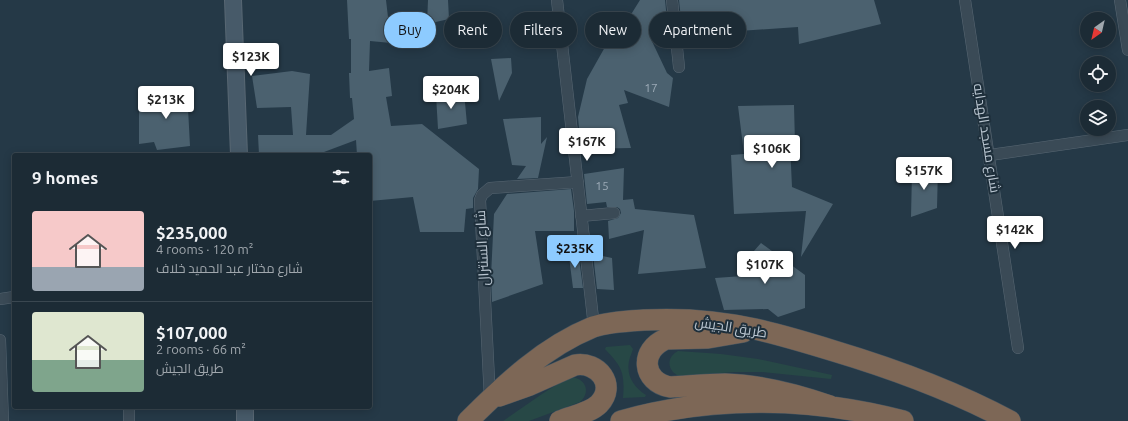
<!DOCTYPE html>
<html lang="en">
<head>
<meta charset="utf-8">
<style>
	:root { --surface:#1c2b35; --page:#25333d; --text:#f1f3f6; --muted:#a0a7ad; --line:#3a4750; --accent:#8dcbff }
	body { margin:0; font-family:Ubuntu,Cairo,sans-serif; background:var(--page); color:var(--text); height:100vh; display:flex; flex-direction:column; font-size:15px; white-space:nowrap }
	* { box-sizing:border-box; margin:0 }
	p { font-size:13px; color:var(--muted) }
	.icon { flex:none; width:22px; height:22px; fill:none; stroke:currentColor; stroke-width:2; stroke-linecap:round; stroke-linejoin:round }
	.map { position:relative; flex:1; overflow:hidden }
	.details { position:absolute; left:12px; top:153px; width:360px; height:256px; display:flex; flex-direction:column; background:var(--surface); border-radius:4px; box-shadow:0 2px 10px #0003,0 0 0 1px var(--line) }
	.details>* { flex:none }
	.top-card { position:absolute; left:384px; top:12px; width:380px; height:36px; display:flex; gap:8px }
	.needle { width:26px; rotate:214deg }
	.fabs { position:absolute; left:1080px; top:12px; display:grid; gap:8px }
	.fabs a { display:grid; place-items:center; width:36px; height:36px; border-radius:50%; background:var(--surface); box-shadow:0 2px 10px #0003,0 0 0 1px var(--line); font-size:20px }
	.price { position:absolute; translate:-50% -34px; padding:0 9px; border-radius:4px; background:#fff; color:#222; font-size:13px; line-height:26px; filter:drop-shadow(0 1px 2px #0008) }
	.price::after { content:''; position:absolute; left:50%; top:24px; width:12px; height:9px; margin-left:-6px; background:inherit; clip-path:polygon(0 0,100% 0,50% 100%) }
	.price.current { background:var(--accent); color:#111 }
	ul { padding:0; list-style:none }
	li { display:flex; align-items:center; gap:12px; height:100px; padding:0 20px }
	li+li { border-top:1px solid var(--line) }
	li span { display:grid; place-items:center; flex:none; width:112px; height:80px; border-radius:4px; color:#555 }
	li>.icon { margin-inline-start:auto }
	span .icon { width:48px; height:48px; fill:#fffc; stroke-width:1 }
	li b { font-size:17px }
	h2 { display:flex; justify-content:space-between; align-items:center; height:48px; padding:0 20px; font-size:17px }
	.tag { padding:0 14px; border-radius:18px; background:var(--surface); box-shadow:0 2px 10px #0003,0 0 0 1px var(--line); font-size:14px; line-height:36px }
	.tag.current { background:var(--accent); color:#111 }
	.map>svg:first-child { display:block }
</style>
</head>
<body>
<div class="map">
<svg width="1128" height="421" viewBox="0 0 1128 421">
	<rect width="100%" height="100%" fill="#253947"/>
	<path fill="#274846" d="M630 345 633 349C632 353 630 356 629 361 626 376 634 387 646 395L645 397 623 398C625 372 622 367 605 349L606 347Z
		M678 351 721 354 758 359 832 375 831 379 761 372H735L679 376C667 371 666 357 678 351Z
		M572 377C586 379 591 392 580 402L529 421H503L542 394 567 378Z"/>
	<path fill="#4b616f" d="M347 0H386L391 43 370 41 369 71 389 68 392 96 386 97 391 126 422 124 479 169 478 189 473 198V208L466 209 464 232H420L413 197 370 201V155H357L356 140 324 152V155H259L258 135H293L291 107 257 108 252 76 292 71 310 74 306 135H331L354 119 352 98H350L349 73H351V39H349Z
		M428 0H448L449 19 427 24Z
		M640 0H665L669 39 649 35 667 73 673 78 669 107 624 90 628 103 619 105 631 148 581 149 578 117 587 79 605 47 612 45Z
		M679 0H874L881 24 799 44 798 27 739 31 682 29Z
		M511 58 512 73 499 101 491 59Z
		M152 88 187 89 190 146 157 150 154 142 139 144V104H153Z
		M464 92 467 124 438 129 436 95Z
		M794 105 795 144H790L792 187 833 204 801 257 806 211 734 214 731 155 744 154 738 106Z
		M541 117V144L547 137 538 178 517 179 526 166 512 165 503 119Z
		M624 168 623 200 633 199 635 209 694 215 706 268 638 274 644 230 609 239 608 221 618 218 621 213 620 209 617 207H607L606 202 587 204 584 174Z
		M938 168 937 208 911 217 912 172Z
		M571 189 574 211V231H535L543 284 492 302 491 276 494 214 507 194Z
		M761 243 805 275V308L778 317 768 309 724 310 715 278 743 276 746 260Z
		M568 249 578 251 583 288H573Z
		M593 254 612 258 614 290 597 289Z"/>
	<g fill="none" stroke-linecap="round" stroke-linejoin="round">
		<defs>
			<path id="street" d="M557 0 594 327
				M672 0 679 67
				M965 0 1018 348
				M1120 0 1128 50
				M990 155 1128 135
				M581 216 614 213
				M0 299 14 297
				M0 340 3 421
				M490 399 480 200 482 195 490 188 578 182
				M129 421V407"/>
			<path id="secondary" d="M233 0 239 155
				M245 421V407"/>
			<path id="highway" d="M743 332 708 338 666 339C639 350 642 382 670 387 689 386 707 384 725 384 762 385 796 394 830 406
				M499 396 530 385 575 365C598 361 617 385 599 404 590 413 572 416 560 421
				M468 421C505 384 544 347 593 327 607 322 628 321 644 320 681 318 719 321 755 329 781 335 808 343 834 351 894 369 954 391 1010 421
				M621 421C713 395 812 397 903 421"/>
		</defs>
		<use href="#street" stroke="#586773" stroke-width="12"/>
		<use href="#secondary" stroke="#586773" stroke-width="18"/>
		<use href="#highway" stroke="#445460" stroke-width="22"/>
		<use href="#street" stroke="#3a4a56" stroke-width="11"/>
		<use href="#secondary" stroke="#475a69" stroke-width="16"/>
		<use href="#highway" stroke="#7d6756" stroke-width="21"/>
	</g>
	<g text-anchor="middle" stroke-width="4" stroke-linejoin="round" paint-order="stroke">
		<g font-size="12" fill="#9dabb7">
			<text x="651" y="92">17</text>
			<text x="602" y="190">15</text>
		</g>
		<g font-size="14" fill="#b8c4cf" stroke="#1e2f3b">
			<text transform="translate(987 138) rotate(81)" y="5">شارع مسجد الهدايه</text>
			<text transform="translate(482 248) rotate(-93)" y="5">شارع السنترال</text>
			<text transform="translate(731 327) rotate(9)" y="5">طريق الجيش</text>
		</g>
	</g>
</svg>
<div class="fabs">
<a><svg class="needle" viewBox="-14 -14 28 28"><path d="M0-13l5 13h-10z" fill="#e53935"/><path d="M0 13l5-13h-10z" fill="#a0a7ad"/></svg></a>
<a><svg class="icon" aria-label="locate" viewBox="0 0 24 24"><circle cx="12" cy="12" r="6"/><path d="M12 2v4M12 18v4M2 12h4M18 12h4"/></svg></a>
<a><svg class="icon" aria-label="layers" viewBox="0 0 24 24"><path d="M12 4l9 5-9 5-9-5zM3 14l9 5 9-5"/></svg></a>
</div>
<b class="price" style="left:251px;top:77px">$123K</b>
<b class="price" style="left:451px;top:110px">$204K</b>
<b class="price" style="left:166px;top:120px">$213K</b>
<b class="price" style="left:587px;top:162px">$167K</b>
<b class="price" style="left:772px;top:169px">$106K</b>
<b class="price" style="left:924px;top:191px">$157K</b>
<b class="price" style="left:1015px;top:250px">$142K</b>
<b class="price current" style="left:575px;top:269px">$235K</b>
<b class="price" style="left:765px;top:285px">$107K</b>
<div class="top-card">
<a class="tag current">Buy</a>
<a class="tag">Rent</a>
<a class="tag">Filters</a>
<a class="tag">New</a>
<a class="tag">Apartment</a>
</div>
<section class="details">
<h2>9 homes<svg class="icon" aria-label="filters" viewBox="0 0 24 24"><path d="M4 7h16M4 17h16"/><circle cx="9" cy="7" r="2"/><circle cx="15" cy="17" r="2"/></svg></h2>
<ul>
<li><span style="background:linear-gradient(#f6c9c9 70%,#9aa5b1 0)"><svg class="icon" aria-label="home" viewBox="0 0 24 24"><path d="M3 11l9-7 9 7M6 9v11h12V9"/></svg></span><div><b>$235,000</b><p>4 rooms · 120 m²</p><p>شارع مختار عبد الحميد خلاف</p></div></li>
<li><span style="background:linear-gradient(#dfe7d0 60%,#7fa58c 0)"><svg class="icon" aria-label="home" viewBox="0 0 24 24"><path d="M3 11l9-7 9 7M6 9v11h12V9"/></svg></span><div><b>$107,000</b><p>2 rooms · 66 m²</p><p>طريق الجيش</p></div></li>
</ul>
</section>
</div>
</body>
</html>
